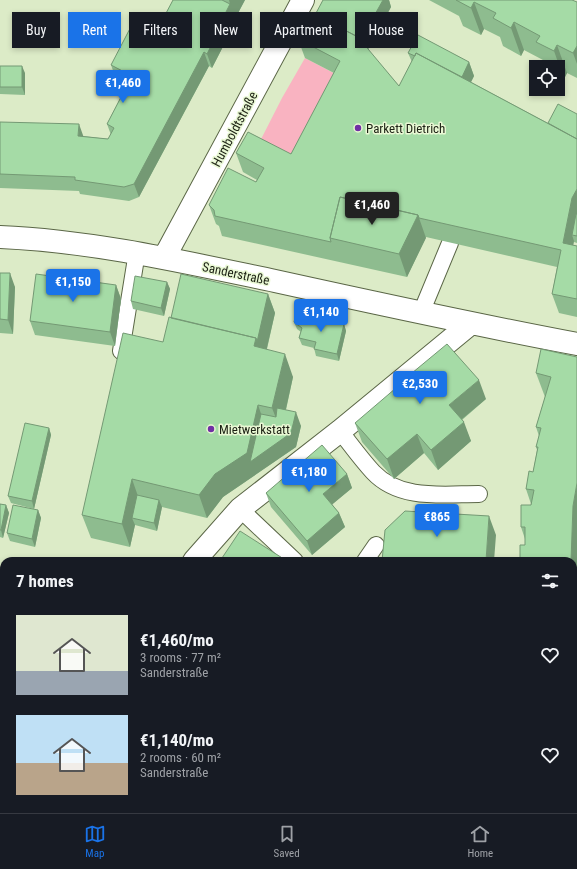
<!DOCTYPE html>
<html lang="en">
<head>
<meta charset="utf-8">
<style>
	:root { --surface:#171b24; --page:#20242c; --text:#f1f3f6; --muted:#9ea1a6; --line:#363941; --accent:#1a73e8 }
	body { margin:0; font-family:"Roboto Condensed",sans-serif; background:var(--page); color:var(--text); height:100vh; display:flex; flex-direction:column; font-size:15px; white-space:nowrap }
	* { box-sizing:border-box; margin:0 }
	p { font-size:13px; color:var(--muted) }
	.icon { flex:none; width:22px; height:22px; fill:none; stroke:currentColor; stroke-width:2; stroke-linecap:round; stroke-linejoin:round }
	.map { position:relative; flex:1; overflow:hidden }
	.details { position:absolute; left:0px; top:557px; width:577px; height:256px; display:flex; flex-direction:column; background:var(--surface); border-radius:12px 12px 0 0; box-shadow:0 2px 6px #0003 }
	.details>* { flex:none }
	.guide { position:absolute; left:12px; top:12px; width:553px; height:36px; display:flex; gap:8px }
	.tools { position:absolute; left:529px; top:60px; display:grid; gap:8px }
	.tools a { display:grid; place-items:center; width:36px; height:36px; border-radius:0px; background:var(--surface); box-shadow:0 2px 6px #0003; font-size:20px }
	.price { position:absolute; translate:-50% -34px; padding:0 9px; border-radius:4px; background:var(--accent); color:#fff; font-size:13px; line-height:26px; filter:drop-shadow(0 1px 2px #0008) }
	.price::after { content:''; position:absolute; left:50%; top:24px; width:12px; height:9px; margin-left:-6px; background:inherit; clip-path:polygon(0 0,100% 0,50% 100%) }
	.price.selected { background:#222; color:#fff }
	ul { padding:0; list-style:none }
	li { display:flex; align-items:center; gap:12px; height:100px; padding:0 16px }
	li span { display:grid; place-items:center; flex:none; width:112px; height:80px; border-radius:0px; color:#555 }
	li>.icon { margin-inline-start:auto }
	span .icon { width:48px; height:48px; fill:#fffc; stroke-width:1 }
	li b { font-size:17px }
	h2 { display:flex; justify-content:space-between; align-items:center; height:48px; padding:0 16px; font-size:17px }
	.tag { padding:0 14px; border-radius:0px; background:var(--surface); box-shadow:0 2px 6px #0003; font-size:14px; line-height:36px }
	.tag.selected { background:var(--accent); color:#fff }
	.dock { display:flex; justify-content:space-around; align-items:center; height:56px; border-top:1px solid var(--line); background:var(--surface); font-size:11px; color:var(--muted) }
	.dock a { display:grid; justify-items:center; gap:2px }
	.dock .selected { color:var(--accent) }
	.map>svg:first-child { display:block }
</style>
</head>
<body>
<div class="map">
<svg width="577" height="813" viewBox="0 0 577 813">
	<rect width="100%" height="100%" fill="#dcebc7"/>
	<path fill="#f9b3c1" d="M305 58 347 80 298 174 255 151 282 98Z
		M0 604H4V809H81L77 813H0Z"/>
	<path fill="#d88e9e" d="M242 809H347L342 813H239Z"/>
	<g fill="none" stroke-linecap="round" stroke-linejoin="round">
		<defs>
			<path id="service" d="M421 313 450 243
				M121 351 137 252
				M340 431C351 445 361 459 373 472 400 501 444 494 479 494
				M240 509 295 561
				M365 561 376 545
				M573 796 577 795
				M482 813 491 809"/>
			<path id="minor" d="M0 237C93 241 184 262 275 281 375 303 476 325 577 344
				M164 258 303 0
				M194 561 240 509 340 431 470 324
				M88 813 93 809"/>
		</defs>
		<use href="#service" stroke="#5a6646" stroke-width="18"/>
		<use href="#minor" stroke="#5a6646" stroke-width="24"/>
		<use href="#service" stroke="#fff" stroke-width="16"/>
		<use href="#minor" stroke="#fff" stroke-width="22"/>
	</g>
	<path fill="#8ebc8f" d="M173 0H245L230 28 231 31 212 68 209 66 139 197 129 201 80 194 79 191 0 188V122L83 136 108 139 111 135 107 124 127 85 116 79 111 65 162 31 166 23 164 17Z
		M323 0H389L391 7 368 50 399 86 412 62 408 53 469 62 474 76 471 82 548 123 577 114V243L574 242V241L573 245 577 246V317L559 313 552 294 557 267 426 237 407 277 222 236 219 226 216 224 209 205 256 182 257 180 243 172 236 153 291 154 334 73 305 58 298 39 315 15Z
		M429 0H572L577 2V78L567 73 564 79 558 76V67H545L543 60 524 50 521 56 503 46 500 37 484 29 481 35 463 26 459 16Z
		M0 66 25 73V95L0 94Z
		M0 273 15 287 13 334 0 333Z
		M167 282 170 289 164 316 133 309 131 301Z
		M116 285 121 299 115 346 35 335 30 321Z
		M268 294 275 313 267 349 293 377 286 410 301 426 296 447 223 497 207 518 162 507 157 531 135 525 130 547 91 538 82 515 163 342 171 318Z
		M294 322 344 324 346 331 339 361 316 356 314 348 302 345 299 338 301 332 297 329Z
		M577 357V608H573V561L525 539 521 527 531 505V504L526 489 533 472 537 450 536 447 539 436 536 427 545 397 536 373Z
		M486 399 462 420 471 441 438 470 424 453 394 479 362 442 355 423Z
		M49 428 51 435 34 509 11 503 8 496Z
		M347 474 352 488 332 504 339 513 345 527 312 555 271 507 266 493Z
		M0 504 6 505 9 513 3 538 0 537Z
		M38 510 41 518 35 547 10 541 7 533Z
		M146 809H201L199 813H152Z"/>
	<path fill="#749974" d="M229 0H245L230 28 231 31 212 68 207 54 224 16 230 4Z
		M383 0H389L391 7 364 56 359 42Z
		M474 2 484 29 481 35 471 8Z
		M514 22 524 50 521 56 511 28Z
		M557 45 567 73 564 79 554 51Z
		M577 46V64L573 53Z
		M204 52 209 66 139 197 134 184Z
		M469 62 474 76 465 94 460 80Z
		M22 66 25 73V95L22 87Z
		M79 124 84 138 78 136Z
		M577 189V228L572 235 574 241 570 262 563 243 572 198Z
		M418 215 426 238 407 277 399 254Z
		M10 273 15 287 13 334 8 320Z
		M167 282 170 289 164 316 161 308Z
		M116 285 121 299 115 346 110 332Z
		M268 294 275 313 262 369 254 346Z
		M344 324 346 331 339 361 337 354Z
		M285 354 293 377 281 431 272 408Z
		M479 380 486 399 456 424 449 405Z
		M258 405 266 428 296 412 301 426 296 447 223 497 207 518 199 495Z
		M464 422 471 441 438 470 431 450Z
		M49 428 51 435 34 509 32 501Z
		M417 434 424 453 394 479 387 459Z
		M347 474 352 488 328 508 323 494Z
		M132 479 140 502 132 518 135 525 130 547 122 524Z
		M577 483V598L573 587V561H571L573 506Z
		M159 500 162 507 157 531 154 523Z
		M6 505 9 513 3 538 1 530Z
		M38 510 41 518 35 547 32 539Z
		M339 513 345 527 312 555 307 541Z
		M489 516 496 535 494 561H486Z
		M165 809H170L171 813H167Z
		M182 809H201L199 813H182L181 811Z"/>
	<path fill="#a5dba6" stroke="#749974" d="M173 0H222L230 4 224 16 226 17 207 54 204 52 134 184 124 187 75 180V177L0 174V122L79 124 78 136 108 139 114 128 107 124 132 76 111 65 136 17 162 31 168 19 164 17Z
		M323 0H383L360 41 358 37 315 15Z
		M456 0H572L577 2V46L573 53 557 45 554 51 536 42 540 36 514 22 511 28 493 18 496 13 474 2 471 8Z
		M312 13 358 37 399 86 416 53 577 139V189L572 198 563 243 577 246V299L552 294 561 250 419 218 418 215 340 197 330 238 331 242 215 216 214 210 209 205 228 168 256 182 264 168 236 153 248 132 291 154 340 61 298 39Z
		M418 35 469 62 462 77 416 53 415 56 408 53Z
		M0 66H22V87H0Z
		M558 104 577 114V139L548 123Z
		M340 197 418 215 399 254 330 238Z
		M576 214H577V236L572 235Z
		M0 273H10L8 320 0 319Z
		M36 274 116 285 110 332 30 321Z
		M181 274 268 294 257 342 256 338 171 318Z
		M135 276 167 282 161 308 131 301Z
		M296 314 344 324 337 354 314 349 316 342 299 338 302 328 294 322Z
		M169 317 256 338 254 346 285 354 272 408 258 405 247 453 215 474 199 495 132 479 122 524 82 515 123 333 163 342Z
		M447 344 479 380 449 405 464 422 431 450 417 434 387 459 355 423 396 388V376L406 378Z
		M541 349 577 357V483L573 506 571 561H520V545H525V527H521V505H531L534 490 526 489 529 471 533 472 538 447H536L541 428 536 427 551 377 536 373Z
		M277 408 296 412 291 433 250 462 261 414 276 417Z
		M25 423 49 428 32 501 8 496Z
		M322 445 347 474 323 494 339 513 307 541 266 493Z
		M137 495 159 500 154 523 132 518Z
		M0 504 6 505 1 530H0Z
		M13 505 38 510 32 539 7 533Z
		M405 511 489 516 486 561H382L385 530Z
		M240 531 287 561H220Z"/>
	<g fill="#702fa4" stroke="#e9f8d4" stroke-width="1.5">
		<circle cx="358" cy="128" r="4"/>
		<circle cx="211" cy="429" r="4"/>
	</g>
	<g text-anchor="middle" stroke-width="3" stroke-linejoin="round" paint-order="stroke">
		<g font-size="13" fill="#1c2114" stroke="#e9f8d4" text-anchor="start">
			<text x="366" y="133">Parkett Dietrich</text>
			<text x="219" y="434">Mietwerkstatt</text>
		</g>
		<g font-size="13" fill="#1c2114" stroke="#e9f8d4">
			<text transform="translate(234 129) rotate(-62)" y="5">Humboldtstraße</text>
			<text transform="translate(236 273) rotate(12)" y="5">Sanderstraße</text>
		</g>
	</g>
</svg>
<div class="tools">
<a><svg class="icon" aria-label="locate" viewBox="0 0 24 24"><circle cx="12" cy="12" r="6"/><path d="M12 2v4M12 18v4M2 12h4M18 12h4"/></svg></a>
</div>
<b class="price" style="left:123px;top:104px">€1,460</b>
<b class="price selected" style="left:372px;top:226px">€1,460</b>
<b class="price" style="left:73px;top:303px">€1,150</b>
<b class="price" style="left:321px;top:333px">€1,140</b>
<b class="price" style="left:420px;top:405px">€2,530</b>
<b class="price" style="left:309px;top:493px">€1,180</b>
<b class="price" style="left:437px;top:538px">€865</b>
<div class="guide">
<a class="tag">Buy</a>
<a class="tag selected">Rent</a>
<a class="tag">Filters</a>
<a class="tag">New</a>
<a class="tag">Apartment</a>
<a class="tag">House</a>
</div>
<section class="details">
<h2>7 homes<svg class="icon" aria-label="filters" viewBox="0 0 24 24"><path d="M4 7h16M4 17h16"/><circle cx="9" cy="7" r="2"/><circle cx="15" cy="17" r="2"/></svg></h2>
<ul>
<li><span style="background:linear-gradient(#dfe7d0 70%,#9aa5b1 0)"><svg class="icon" aria-label="home" viewBox="0 0 24 24"><path d="M3 11l9-7 9 7M6 9v11h12V9"/></svg></span><div><b>€1,460/mo</b><p>3 rooms · 77 m²</p><p>Sanderstraße</p></div><svg class="icon" aria-label="heart" viewBox="0 0 24 24"><path d="M12 20l-8-8c-3-5 5-10 8-4 3-6 11-1 8 4z"/></svg></li>
<li><span style="background:linear-gradient(#bfe0f5 60%,#b9a48a 0)"><svg class="icon" aria-label="home" viewBox="0 0 24 24"><path d="M3 11l9-7 9 7M6 9v11h12V9"/></svg></span><div><b>€1,140/mo</b><p>2 rooms · 60 m²</p><p>Sanderstraße</p></div><svg class="icon" aria-label="heart" viewBox="0 0 24 24"><path d="M12 20l-8-8c-3-5 5-10 8-4 3-6 11-1 8 4z"/></svg></li>
</ul>
</section>
</div>
<nav class="dock">
<a class="selected"><svg class="icon" aria-label="map" viewBox="0 0 24 24"><path d="M3 6l6-2 6 2 6-2v14l-6 2-6-2-6 2zM9 4v14M15 6v14"/></svg>Map</a>
<a><svg class="icon" aria-label="saved" viewBox="0 0 24 24"><path d="M7 4h10v16l-5-4-5 4z"/></svg>Saved</a>
<a><svg class="icon" aria-label="home" viewBox="0 0 24 24"><path d="M3 11l9-7 9 7M6 9v11h12V9"/></svg>Home</a>
</nav>
</body>
</html>
